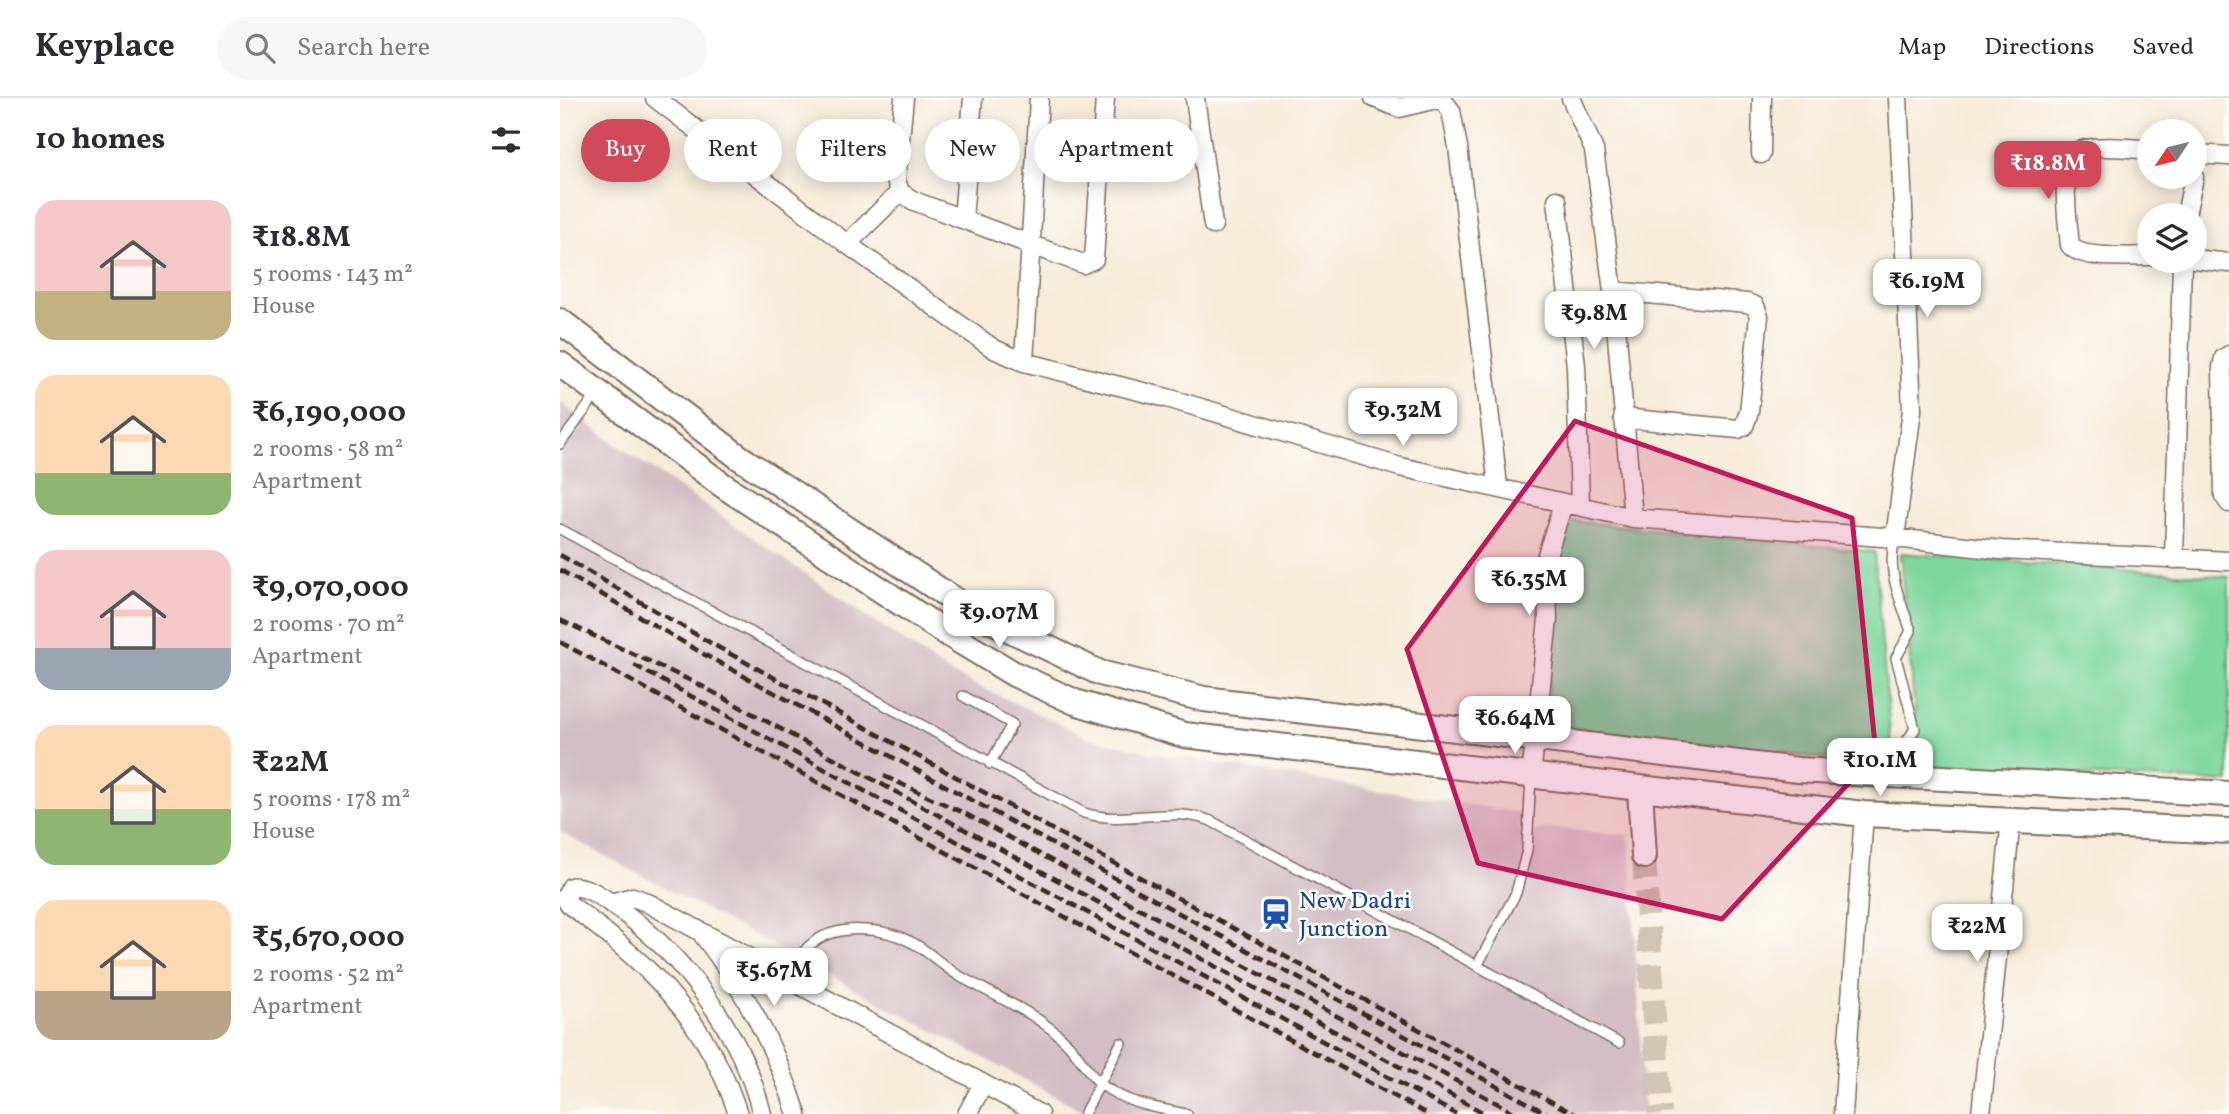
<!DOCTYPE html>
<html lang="en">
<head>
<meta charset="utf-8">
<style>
	:root { --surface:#fff; --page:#f7f7f7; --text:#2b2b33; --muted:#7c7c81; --line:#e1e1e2; --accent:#d1495b }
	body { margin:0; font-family:Vollkorn,serif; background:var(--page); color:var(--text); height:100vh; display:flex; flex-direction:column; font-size:26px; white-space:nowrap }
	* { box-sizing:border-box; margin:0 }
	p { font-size:23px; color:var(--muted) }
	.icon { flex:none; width:38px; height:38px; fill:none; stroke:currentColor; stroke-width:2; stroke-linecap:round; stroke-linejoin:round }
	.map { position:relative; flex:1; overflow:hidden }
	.drawer { display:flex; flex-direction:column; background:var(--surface); width:560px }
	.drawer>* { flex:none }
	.banner { position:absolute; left:21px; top:21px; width:665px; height:63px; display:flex; gap:14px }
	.needle { width:46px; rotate:235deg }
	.controls { position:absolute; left:1577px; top:21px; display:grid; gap:14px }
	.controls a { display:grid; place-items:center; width:70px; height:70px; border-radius:50%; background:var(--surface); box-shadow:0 4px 18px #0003; font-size:35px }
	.price { position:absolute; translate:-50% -60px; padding:0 16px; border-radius:14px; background:#fff; color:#222; font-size:23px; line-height:46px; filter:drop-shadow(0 2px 4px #0008) }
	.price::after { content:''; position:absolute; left:50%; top:42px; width:21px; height:16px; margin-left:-10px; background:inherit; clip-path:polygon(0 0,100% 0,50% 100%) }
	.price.on { background:var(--accent); color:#fff }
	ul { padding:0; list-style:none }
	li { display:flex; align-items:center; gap:21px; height:175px; padding:0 35px }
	li span { display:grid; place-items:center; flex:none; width:196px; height:140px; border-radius:21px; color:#555 }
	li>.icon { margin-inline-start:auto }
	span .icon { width:84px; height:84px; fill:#fffc; stroke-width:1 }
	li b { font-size:30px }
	h2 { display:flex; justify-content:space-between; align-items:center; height:84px; padding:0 35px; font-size:30px }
	.pill { padding:0 24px; border-radius:32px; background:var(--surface); box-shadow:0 4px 18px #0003; font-size:24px; line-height:63px }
	.pill.on { background:var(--accent); color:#fff }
	header { display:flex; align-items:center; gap:42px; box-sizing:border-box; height:98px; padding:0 35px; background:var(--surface); border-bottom:2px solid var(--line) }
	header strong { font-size:33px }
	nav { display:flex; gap:38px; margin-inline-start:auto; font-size:24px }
	.search { width:490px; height:63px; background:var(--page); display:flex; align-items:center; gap:18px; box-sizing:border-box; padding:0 24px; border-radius:38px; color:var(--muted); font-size:26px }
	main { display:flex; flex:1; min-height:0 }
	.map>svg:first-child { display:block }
</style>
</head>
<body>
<header>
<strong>Keyplace</strong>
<div class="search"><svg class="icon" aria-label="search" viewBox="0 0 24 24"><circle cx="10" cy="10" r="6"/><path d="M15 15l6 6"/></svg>Search here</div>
<nav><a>Map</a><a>Directions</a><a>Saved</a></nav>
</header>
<main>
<section class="drawer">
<h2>10 homes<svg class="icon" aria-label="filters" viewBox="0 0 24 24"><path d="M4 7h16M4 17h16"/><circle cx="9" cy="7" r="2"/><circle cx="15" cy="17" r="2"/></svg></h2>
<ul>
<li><span style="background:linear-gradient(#f6c9c9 65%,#c2b280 0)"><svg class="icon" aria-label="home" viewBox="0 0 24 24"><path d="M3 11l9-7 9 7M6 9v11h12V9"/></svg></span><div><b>₹18.8M</b><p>5 rooms · 143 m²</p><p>House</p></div></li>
<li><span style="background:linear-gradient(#ffd9b3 70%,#8fb573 0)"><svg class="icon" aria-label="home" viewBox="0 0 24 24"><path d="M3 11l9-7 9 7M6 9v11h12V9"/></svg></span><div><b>₹6,190,000</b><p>2 rooms · 58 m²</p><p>Apartment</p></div></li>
<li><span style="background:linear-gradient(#f6c9c9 70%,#9aa5b1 0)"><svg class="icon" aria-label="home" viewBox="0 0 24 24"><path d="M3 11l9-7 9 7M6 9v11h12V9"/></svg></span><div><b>₹9,070,000</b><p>2 rooms · 70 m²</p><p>Apartment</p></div></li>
<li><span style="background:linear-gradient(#ffd9b3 60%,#8fb573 0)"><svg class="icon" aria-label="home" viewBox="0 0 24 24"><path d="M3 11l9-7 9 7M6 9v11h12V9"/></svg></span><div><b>₹22M</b><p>5 rooms · 178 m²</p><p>House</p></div></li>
<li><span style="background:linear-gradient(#ffd9b3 65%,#b9a48a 0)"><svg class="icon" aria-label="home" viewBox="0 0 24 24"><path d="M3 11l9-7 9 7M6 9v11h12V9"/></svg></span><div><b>₹5,670,000</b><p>2 rooms · 52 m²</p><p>Apartment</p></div></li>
</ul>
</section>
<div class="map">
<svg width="1669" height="1016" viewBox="0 0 1669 1016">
	<rect width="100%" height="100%" fill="#fdfcf7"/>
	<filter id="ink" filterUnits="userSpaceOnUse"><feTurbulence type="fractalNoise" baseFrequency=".0143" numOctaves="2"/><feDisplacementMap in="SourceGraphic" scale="14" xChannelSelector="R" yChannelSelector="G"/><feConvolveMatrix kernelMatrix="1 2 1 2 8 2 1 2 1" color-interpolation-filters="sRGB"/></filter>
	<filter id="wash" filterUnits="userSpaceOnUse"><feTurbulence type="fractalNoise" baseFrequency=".00686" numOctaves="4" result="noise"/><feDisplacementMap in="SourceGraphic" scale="28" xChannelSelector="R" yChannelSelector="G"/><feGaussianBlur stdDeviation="1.57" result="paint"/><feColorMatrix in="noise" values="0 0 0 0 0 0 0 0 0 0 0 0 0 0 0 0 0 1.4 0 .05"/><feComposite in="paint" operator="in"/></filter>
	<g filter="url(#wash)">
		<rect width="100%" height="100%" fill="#f6ecd9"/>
		<path fill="#d2bec4" d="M0 304 44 338 390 575 527 639 591 655 960 715 959 731 972 734 987 730 1069 737 1084 1008 1099 1016H529L0 734Z"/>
		<path fill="#7ed79d" stroke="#5c805e" stroke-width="2" d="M1004 422 1314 454 1333 669 985 627Z
			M1340 455 1669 479V684L1360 670Z"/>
	</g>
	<g filter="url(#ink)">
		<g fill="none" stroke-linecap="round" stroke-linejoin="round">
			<path stroke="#d1c5b4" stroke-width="24" stroke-dasharray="24 12" stroke-linecap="butt" d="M1084 758 1100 1016"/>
			<defs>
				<path id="lane" d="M0 346 36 297
					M0 431 524 715C567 728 610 707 651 723L1059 945
					M1335 440C1326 473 1340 501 1351 533L1336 560 1355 631 1344 647 1346 676
					M403 598 452 626 430 666
					M917 868 956 795 967 752 971 679
					M230 881C235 870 239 858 248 849 274 824 324 829 353 845 370 854 383 869 401 879 437 899 479 916 508 946 520 958 528 976 542 987 567 1006 597 1010 627 1016
					M524 1016 561 945"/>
				<path id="street" d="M95 0 287 146 434 251 464 264 607 300 840 369 1073 420 1335 440 1441 452 1669 463
					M344 0 336 82 340 94 354 103 523 166 534 161 545 0
					M635 0 653 127
					M814 0 839 10 881 0 891 13 898 49 938 388
					M1011 0 1034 52 1053 193 1073 420
					M1589 52C1572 50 1527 45 1513 56 1500 66 1508 130 1510 147 1520 162 1571 158 1589 158
					M1201 56 1202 0
					M1634 56 1669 58
					M997 102 1016 268 1020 408
					M1626 117 1634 79
					M403 121 413 0
					M287 146 340 94
					M1634 161 1669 165
					M1053 193 1187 205 1195 208 1199 218 1189 314 1184 328 1178 331 1063 320
					M1669 257 1664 260 1662 269 1664 398 1669 405
					M464 264 479 0
					M1335 440 1352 312 1338 0
					M1614 461 1622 163
					M971 679 988 521 986 460 1003 406
					M51 805 73 799 86 804 479 1016
					M143 837C185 892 216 950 237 1016
					M178 1016C148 922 87 864 10 807L5 800 11 789C28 787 46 802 59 811 126 860 182 935 202 1016
					M407 1016 423 986
					M1283 1016 1304 716
					M1421 1016 1451 721"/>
				<path id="secondary" d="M0 223 179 359 411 513 540 575 644 601 1238 672 1669 696
					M0 266 161 386 380 531 454 576 515 604 624 637 1304 716 1669 733
					M1080 691 1084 758"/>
			</defs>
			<use href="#lane" stroke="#7c6e5f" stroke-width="12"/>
			<use href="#street" stroke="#7c6e5f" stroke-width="21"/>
			<use href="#secondary" stroke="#7c6e5f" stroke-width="28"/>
			<use href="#lane" stroke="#fff" stroke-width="9"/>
			<use href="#street" stroke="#fff" stroke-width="18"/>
			<use href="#secondary" stroke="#fff" stroke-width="24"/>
			<path stroke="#3b2a1e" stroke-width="4.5" stroke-dasharray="10 5" stroke-linecap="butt" d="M0 457 154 547 1014 1016
				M0 472 147 558 988 1016
				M0 522 140 587 926 1016
				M0 544 867 1016
				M74 567 896 1016
				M324 678 406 716 957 1016"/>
		</g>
	</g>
	<path fill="#c2185b" fill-opacity="0.2" stroke="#c2185b" stroke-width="5" stroke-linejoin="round" d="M1015 323 1292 420 1316 656 1162 821 918 765 847 551Z"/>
	<defs>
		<symbol id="station-bare" viewBox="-9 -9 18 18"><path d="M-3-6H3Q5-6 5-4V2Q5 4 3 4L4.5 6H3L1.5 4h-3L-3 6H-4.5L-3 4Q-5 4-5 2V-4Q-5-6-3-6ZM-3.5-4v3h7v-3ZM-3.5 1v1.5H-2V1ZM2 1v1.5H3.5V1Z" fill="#1a4fb4" stroke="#fdfcf7" stroke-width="2.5" paint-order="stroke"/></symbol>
	</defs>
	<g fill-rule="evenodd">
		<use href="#station-bare" x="694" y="794" width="44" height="44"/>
	</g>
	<g text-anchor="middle" stroke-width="5" stroke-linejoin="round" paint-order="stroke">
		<g font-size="24" fill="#164399" stroke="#fdfcf7" text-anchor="start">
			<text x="739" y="810">New Dadri<tspan x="739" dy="28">Junction</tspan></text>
		</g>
	</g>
</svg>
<div class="controls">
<a><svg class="needle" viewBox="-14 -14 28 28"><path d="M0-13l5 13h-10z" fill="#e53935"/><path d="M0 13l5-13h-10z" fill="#7c7c81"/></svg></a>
<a><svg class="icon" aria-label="layers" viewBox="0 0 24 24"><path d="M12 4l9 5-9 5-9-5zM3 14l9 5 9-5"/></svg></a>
</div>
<b class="price on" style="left:1488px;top:103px">₹18.8M</b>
<b class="price" style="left:1367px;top:221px">₹6.19M</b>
<b class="price" style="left:1034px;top:253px">₹9.8M</b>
<b class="price" style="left:843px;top:350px">₹9.32M</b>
<b class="price" style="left:969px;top:519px">₹6.35M</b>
<b class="price" style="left:439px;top:552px">₹9.07M</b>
<b class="price" style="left:955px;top:658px">₹6.64M</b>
<b class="price" style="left:1320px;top:700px">₹10.1M</b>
<b class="price" style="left:1417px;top:866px">₹22M</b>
<b class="price" style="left:214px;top:910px">₹5.67M</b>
<div class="banner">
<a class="pill on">Buy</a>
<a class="pill">Rent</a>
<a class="pill">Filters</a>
<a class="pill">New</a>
<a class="pill">Apartment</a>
</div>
</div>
</main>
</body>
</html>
